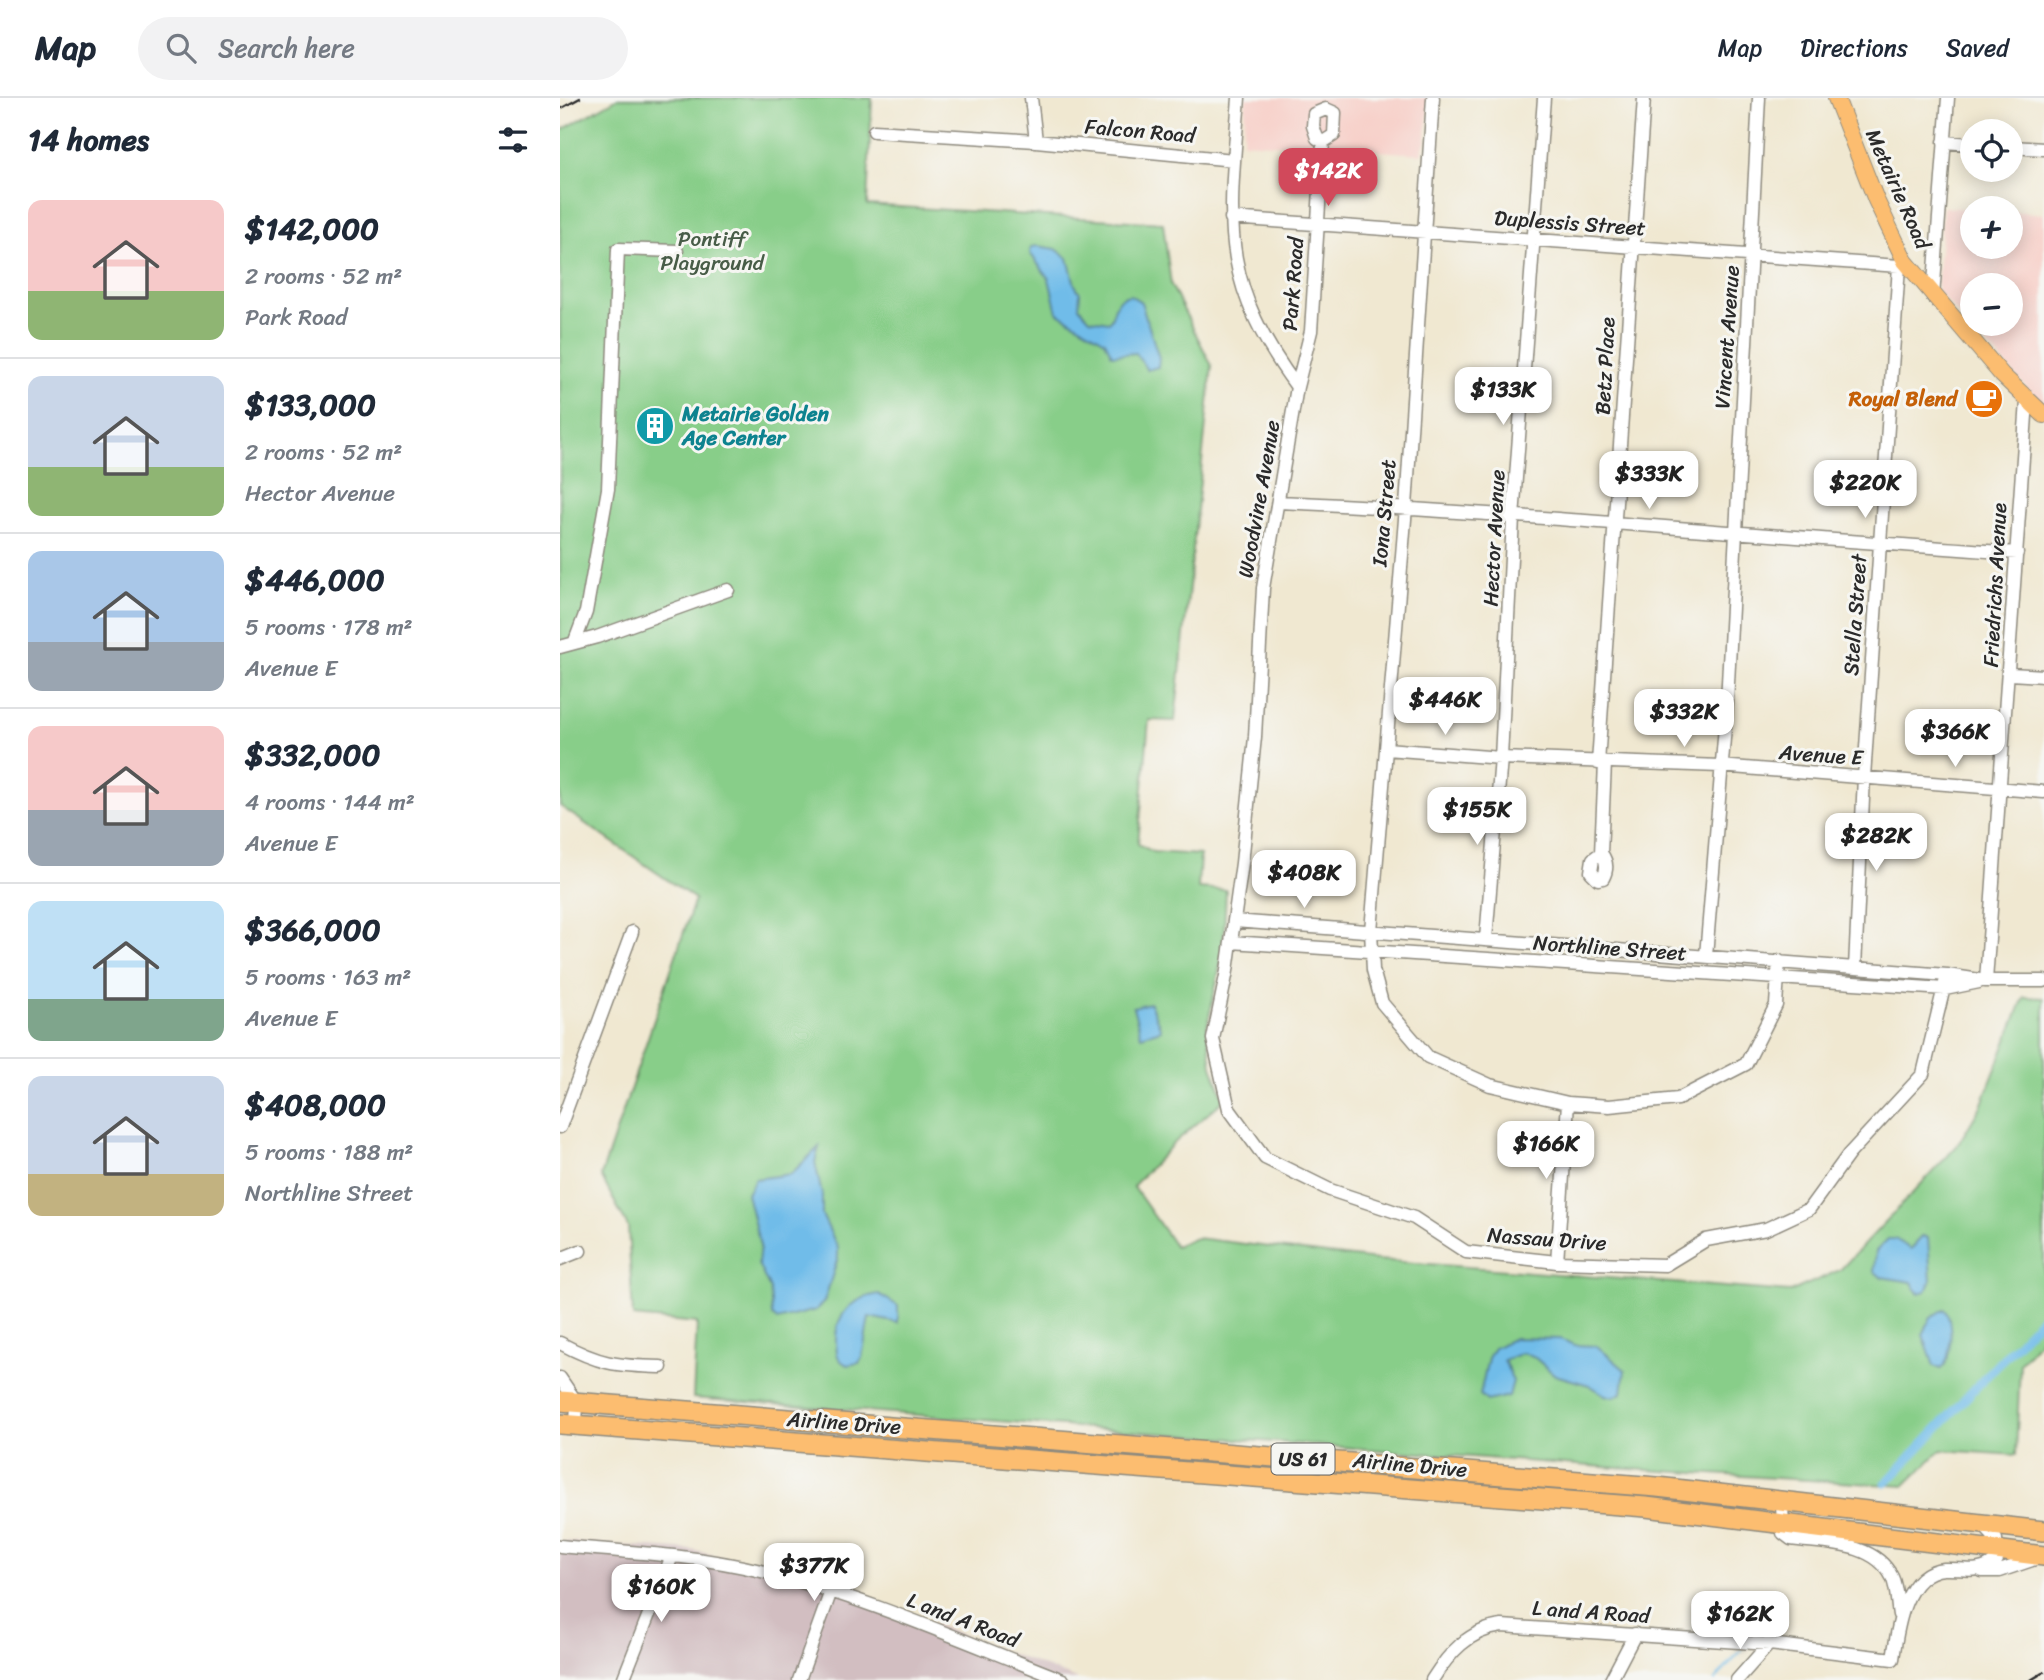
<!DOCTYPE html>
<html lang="en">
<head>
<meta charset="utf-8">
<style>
	:root { --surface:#fff; --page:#f2f2f3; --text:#1f2937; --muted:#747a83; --line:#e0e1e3; --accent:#d1495b }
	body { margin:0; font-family:Sriracha,sans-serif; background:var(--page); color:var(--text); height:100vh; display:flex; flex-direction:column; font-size:26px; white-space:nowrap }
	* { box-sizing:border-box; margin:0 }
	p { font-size:23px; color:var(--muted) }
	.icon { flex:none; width:38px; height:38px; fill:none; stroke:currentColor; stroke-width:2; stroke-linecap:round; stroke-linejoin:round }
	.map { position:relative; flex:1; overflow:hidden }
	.side { display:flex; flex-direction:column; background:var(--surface); width:560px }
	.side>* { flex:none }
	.buttons { position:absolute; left:1400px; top:21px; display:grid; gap:14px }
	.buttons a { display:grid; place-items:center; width:63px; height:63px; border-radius:50%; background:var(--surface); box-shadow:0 4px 18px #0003; font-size:35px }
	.price { position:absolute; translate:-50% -60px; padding:0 16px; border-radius:14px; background:#fff; color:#222; font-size:23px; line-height:46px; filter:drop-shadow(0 2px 4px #0008) }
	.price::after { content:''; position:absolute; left:50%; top:42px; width:21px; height:16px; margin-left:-10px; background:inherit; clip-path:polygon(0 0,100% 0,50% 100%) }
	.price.current { background:var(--accent); color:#fff }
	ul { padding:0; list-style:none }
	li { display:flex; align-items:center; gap:21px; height:175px; padding:0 28px }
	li+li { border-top:2px solid var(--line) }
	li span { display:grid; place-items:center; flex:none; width:196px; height:140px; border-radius:14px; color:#555 }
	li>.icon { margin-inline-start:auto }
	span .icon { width:84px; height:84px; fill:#fffc; stroke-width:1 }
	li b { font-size:30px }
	h2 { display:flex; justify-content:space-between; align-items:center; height:84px; padding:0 28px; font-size:30px }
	header { display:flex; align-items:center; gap:42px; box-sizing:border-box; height:98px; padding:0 35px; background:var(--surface); border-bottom:2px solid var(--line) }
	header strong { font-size:33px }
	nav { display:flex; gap:38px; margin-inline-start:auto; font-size:24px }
	.search { width:490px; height:63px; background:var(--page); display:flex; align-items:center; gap:18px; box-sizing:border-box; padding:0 24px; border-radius:38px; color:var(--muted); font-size:26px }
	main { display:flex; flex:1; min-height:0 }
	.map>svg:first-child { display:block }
</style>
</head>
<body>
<header>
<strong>Map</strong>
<div class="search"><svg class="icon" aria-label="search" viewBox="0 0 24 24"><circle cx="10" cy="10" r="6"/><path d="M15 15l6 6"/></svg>Search here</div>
<nav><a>Map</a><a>Directions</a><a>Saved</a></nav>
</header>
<main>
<section class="side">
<h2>14 homes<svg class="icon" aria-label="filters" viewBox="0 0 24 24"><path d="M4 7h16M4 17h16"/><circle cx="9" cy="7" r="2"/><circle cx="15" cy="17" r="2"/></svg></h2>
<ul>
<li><span style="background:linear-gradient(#f6c9c9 65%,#8fb573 0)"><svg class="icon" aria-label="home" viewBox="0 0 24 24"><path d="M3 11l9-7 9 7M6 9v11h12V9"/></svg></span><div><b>$142,000</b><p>2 rooms · 52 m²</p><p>Park Road</p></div></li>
<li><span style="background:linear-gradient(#c9d6e8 65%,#8fb573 0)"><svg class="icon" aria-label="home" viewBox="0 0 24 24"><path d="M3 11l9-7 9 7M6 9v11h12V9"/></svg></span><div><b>$133,000</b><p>2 rooms · 52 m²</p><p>Hector Avenue</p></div></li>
<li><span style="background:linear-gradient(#a9c7e8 65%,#9aa5b1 0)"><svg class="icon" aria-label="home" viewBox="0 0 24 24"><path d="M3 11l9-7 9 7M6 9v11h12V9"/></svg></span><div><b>$446,000</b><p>5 rooms · 178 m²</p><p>Avenue E</p></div></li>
<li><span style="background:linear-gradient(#f6c9c9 60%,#9aa5b1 0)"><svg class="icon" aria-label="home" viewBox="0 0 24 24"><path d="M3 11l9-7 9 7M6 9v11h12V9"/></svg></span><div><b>$332,000</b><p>4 rooms · 144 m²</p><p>Avenue E</p></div></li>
<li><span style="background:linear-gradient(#bfe0f5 70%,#7fa58c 0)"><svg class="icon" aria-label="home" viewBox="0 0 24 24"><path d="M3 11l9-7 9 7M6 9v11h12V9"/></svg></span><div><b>$366,000</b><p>5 rooms · 163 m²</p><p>Avenue E</p></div></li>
<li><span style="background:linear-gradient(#c9d6e8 70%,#c2b280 0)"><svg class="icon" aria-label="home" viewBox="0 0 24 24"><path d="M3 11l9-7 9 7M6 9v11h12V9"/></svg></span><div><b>$408,000</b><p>5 rooms · 188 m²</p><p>Northline Street</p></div></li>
</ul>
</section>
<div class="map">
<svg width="1484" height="1582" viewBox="0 0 1484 1582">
	<rect width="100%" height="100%" fill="#f6f6f2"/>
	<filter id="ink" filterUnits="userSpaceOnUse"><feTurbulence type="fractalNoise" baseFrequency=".0143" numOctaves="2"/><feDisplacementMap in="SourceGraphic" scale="14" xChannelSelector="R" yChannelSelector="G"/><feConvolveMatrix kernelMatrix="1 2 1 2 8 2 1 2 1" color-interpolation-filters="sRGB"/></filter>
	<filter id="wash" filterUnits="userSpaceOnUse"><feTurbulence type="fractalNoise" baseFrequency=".00686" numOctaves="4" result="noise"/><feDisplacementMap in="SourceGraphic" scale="28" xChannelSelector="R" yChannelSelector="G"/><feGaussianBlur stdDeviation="1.57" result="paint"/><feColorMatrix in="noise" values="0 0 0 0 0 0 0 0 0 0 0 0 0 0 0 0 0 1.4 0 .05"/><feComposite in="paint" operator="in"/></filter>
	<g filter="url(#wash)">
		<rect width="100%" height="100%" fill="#f0e8d1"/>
		<path fill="#f7d0c9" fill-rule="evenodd" d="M686 0H869L866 41 861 56 683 44Z
			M1383 109 1412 111V149H1451V113L1484 116V308L1377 193ZM1412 187H1451V226H1412Z"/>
		<path fill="#d2bec1" d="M0 1443 131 1452 254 1480 519 1582H0Z"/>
		<path fill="#88ce89" stroke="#5a7c5a" stroke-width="2" d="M58 0H312L307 107 603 125 611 187 652 268 615 623 589 622 578 746 593 754 640 757 638 790 666 792 663 854 647 929 652 968 664 1002 613 1046 573 1088 615 1148 636 1140 817 1162 1230 1194 1280 1172 1397 1048 1421 1008 1464 899 1484 900V1238L1460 1265 1456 1357 1381 1352 1344 1388 1070 1371 133 1300 137 1225 73 1219 68 1129 41 1078 135 801 0 708V33Z"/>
		<path fill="#6fbce9" stroke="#4d748a" stroke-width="2" d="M477 148 496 151 508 160 515 187 520 195 519 209 530 221 549 224C557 213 551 201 570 197L581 204 599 260 598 269 587 272 576 255 552 257 545 243 497 214 489 181 470 155 471 149Z
			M590 905 601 932 581 938 573 909Z
			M259 1049 255 1064 262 1097V1117L278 1150V1159L264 1204 256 1212 217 1222 212 1217 210 1191 198 1166 200 1148 187 1096 195 1081 231 1076Z
			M1363 1138 1368 1140 1371 1182 1366 1193 1358 1195 1352 1184 1321 1179 1314 1173 1316 1153 1328 1141H1335L1351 1151Z
			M319 1196 338 1208V1225L309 1219 302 1260 299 1265 287 1267C276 1261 277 1256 276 1244 275 1217 291 1200 319 1196Z
			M1384 1211C1394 1220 1392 1264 1381 1271L1374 1268 1363 1237 1371 1219Z
			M954 1240 1001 1241 1014 1247 1037 1248 1065 1272 1062 1295 1053 1299 1045 1297 1029 1287 995 1277 973 1258 962 1255 944 1262 953 1283 949 1298 927 1303 920 1297 928 1260 934 1250Z"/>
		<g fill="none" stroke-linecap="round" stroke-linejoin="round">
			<path stroke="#6fbce9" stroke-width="2.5" d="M1155 1582 1182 1552"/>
			<path stroke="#6fbce9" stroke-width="9" d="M1326 1385 1484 1217"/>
		</g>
	</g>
	<g filter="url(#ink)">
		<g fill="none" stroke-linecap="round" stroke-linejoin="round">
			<defs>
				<path id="minor" d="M471 0 476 43
					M679 0C669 126 658 182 737 289L703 490 695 639 682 765 667 873 653 941 669 1011 705 1060 770 1092 854 1120 906 1154 997 1164 1105 1167 1146 1142 1206 1131 1249 1111 1289 1056 1363 976 1387 877
					M873 0 846 409 811 833 813 872 822 905 868 959 930 987 1008 1005 1049 1008 1118 1001 1186 966 1216 907 1219 863
					M766 11 775 15 774 37 763 44 757 40 753 28 754 16Z
					M314 33 476 43 674 62
					M1384 44 1412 46
					M1451 49 1484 51
					M671 120 1339 168 1344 163
					M1373 199 1388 0
					M737 289 751 233 763 44
					M719 404C965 415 1211 439 1457 455
					M15 543 26 514 48 391 58 151 117 153
					M0 549 37 539 168 492
					M1450 576 1484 578
					M826 651 941 660 1160 668 1484 694
					M1038 665 1084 0
					M1041 755C1047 763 1048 771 1043 780L1038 781 1031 774 1033 761 1041 755 1045 665
					M674 823 1387 877 1426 883H1484
					M926 841 941 660 953 420 984 0
					M671 844 1385 891 1419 884
					M1146 858 1167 604 1199 0
					M1295 870 1304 679 1339 168
					M1426 883 1467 303
					M0 1029 72 834
					M0 1161 20 1153
					M997 1164 1008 1005
					M0 1245C39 1266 56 1268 101 1269
					M0 1280 17 1305 16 1327
					M1222 1403 1223 1435 1231 1441C1265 1446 1314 1443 1332 1479 1337 1489 1337 1506 1339 1517
					M0 1448C67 1454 136 1457 201 1473 305 1499 403 1543 503 1582
					M1422 1473H1440L1475 1461
					M63 1582 112 1458
					M239 1582 271 1493
					M872 1582C889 1555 909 1532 942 1528L1209 1546 1333 1561C1337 1532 1344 1474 1384 1471 1404 1470 1420 1477 1437 1462L1436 1441 1422 1426
					M1051 1582 1075 1536
					M1177 1582 1209 1546"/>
				<path id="major" d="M1276 0 1316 102 1345 163 1442 277 1484 317"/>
				<path id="highway" d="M0 1303 1097 1389 1484 1433
					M0 1326 1086 1409 1484 1458"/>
			</defs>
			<use href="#minor" stroke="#8e8a7e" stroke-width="15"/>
			<use href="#major" stroke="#8e8a7e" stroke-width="18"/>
			<use href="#highway" stroke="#8e8a7e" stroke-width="22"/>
			<use href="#minor" stroke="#fff" stroke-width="12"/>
			<use href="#major" stroke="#fcbd6f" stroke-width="16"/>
			<use href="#highway" stroke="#fcbd6f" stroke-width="19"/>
			<path stroke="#2b2b2b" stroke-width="2.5" d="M0 11 20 0
				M1471 1582 1484 1574"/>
		</g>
	</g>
	<defs>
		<symbol id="cafe-disc" viewBox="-11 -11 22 22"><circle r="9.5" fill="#e8710a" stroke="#f6f6f2"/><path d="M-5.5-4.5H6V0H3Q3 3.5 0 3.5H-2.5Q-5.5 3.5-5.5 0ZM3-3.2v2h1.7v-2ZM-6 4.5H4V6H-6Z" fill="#fff"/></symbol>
		<symbol id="building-disc" viewBox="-11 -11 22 22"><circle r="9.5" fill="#0f9aa8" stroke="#f6f6f2"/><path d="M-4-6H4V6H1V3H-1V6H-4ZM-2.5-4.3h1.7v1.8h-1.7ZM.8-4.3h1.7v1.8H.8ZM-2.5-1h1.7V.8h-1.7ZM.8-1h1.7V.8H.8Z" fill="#fff"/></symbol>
	</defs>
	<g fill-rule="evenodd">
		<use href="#cafe-disc" x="1402" y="279" width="44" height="44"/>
		<use href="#building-disc" x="73" y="306" width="44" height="44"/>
	</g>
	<g text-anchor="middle" stroke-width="6" stroke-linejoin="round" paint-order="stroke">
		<rect fill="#f6f6f2" stroke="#686867" stroke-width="2" x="711.5" y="1345.5" width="63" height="31" rx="5"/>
		<g font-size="19" font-weight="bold" fill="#2b2b2b">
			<text x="743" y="1368">US 61</text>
		</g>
		<g font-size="21" fill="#2b2b2b" stroke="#f6f6f2">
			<text transform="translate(580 33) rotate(5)" y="7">Falcon Road</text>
			<text transform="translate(1338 91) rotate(66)" y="7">Metairie Road</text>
			<text transform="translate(1010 125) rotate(4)" y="7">Duplessis Street</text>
			<text transform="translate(733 186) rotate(-86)" y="7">Park Road</text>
			<text transform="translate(1167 239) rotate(-86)" y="7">Vincent Avenue</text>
			<text transform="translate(1045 268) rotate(-87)" y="7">Betz Place</text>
			<text transform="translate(699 401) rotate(-80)" y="7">Woodvine Avenue</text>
			<text transform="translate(824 415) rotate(-85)" y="7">Iona Street</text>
			<text transform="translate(934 440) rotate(-87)" y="7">Hector Avenue</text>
			<text transform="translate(1435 487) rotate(-87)" y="7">Friedrichs Avenue</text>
			<text transform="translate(1295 517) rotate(-86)" y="7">Stella Street</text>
			<text transform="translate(1261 657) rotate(4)" y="7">Avenue E</text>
			<text transform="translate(1050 850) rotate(4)" y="7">Northline Street</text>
			<text transform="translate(987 1141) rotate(4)" y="7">Nassau Drive</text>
			<text transform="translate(284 1325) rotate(4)" y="7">Airline Drive</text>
			<text transform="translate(850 1367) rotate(5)" y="7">Airline Drive</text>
			<text transform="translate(1031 1514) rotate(4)" y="7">L and A Road</text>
			<text transform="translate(403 1522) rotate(21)" y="7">L and A Road</text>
		</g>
		<g font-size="21" fill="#475c47" stroke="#f6f6f2">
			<text x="152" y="148">Pontiff<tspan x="152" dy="24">Playground</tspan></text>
		</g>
		<g font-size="21" font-weight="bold" fill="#c56008" stroke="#f6f6f2" text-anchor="end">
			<text x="1397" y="308">Royal Blend</text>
		</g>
		<g font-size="21" font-weight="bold" fill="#0d838f" stroke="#f6f6f2" text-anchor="start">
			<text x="122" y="323">Metairie Golden<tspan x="122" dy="24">Age Center</tspan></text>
		</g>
	</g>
</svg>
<div class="buttons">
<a><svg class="icon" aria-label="locate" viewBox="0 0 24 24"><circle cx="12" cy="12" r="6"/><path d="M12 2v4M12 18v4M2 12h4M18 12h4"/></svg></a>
<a>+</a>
<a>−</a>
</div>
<b class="price current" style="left:768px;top:110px">$142K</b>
<b class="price" style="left:943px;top:329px">$133K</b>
<b class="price" style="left:1089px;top:413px">$333K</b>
<b class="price" style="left:1305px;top:422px">$220K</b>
<b class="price" style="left:885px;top:639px">$446K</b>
<b class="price" style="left:1124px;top:651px">$332K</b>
<b class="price" style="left:1395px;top:671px">$366K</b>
<b class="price" style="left:917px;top:749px">$155K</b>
<b class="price" style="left:1316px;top:775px">$282K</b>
<b class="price" style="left:744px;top:812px">$408K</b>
<b class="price" style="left:986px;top:1083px">$166K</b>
<b class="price" style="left:254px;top:1505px">$377K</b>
<b class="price" style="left:101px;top:1526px">$160K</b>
<b class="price" style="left:1180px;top:1553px">$162K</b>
</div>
</main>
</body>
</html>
